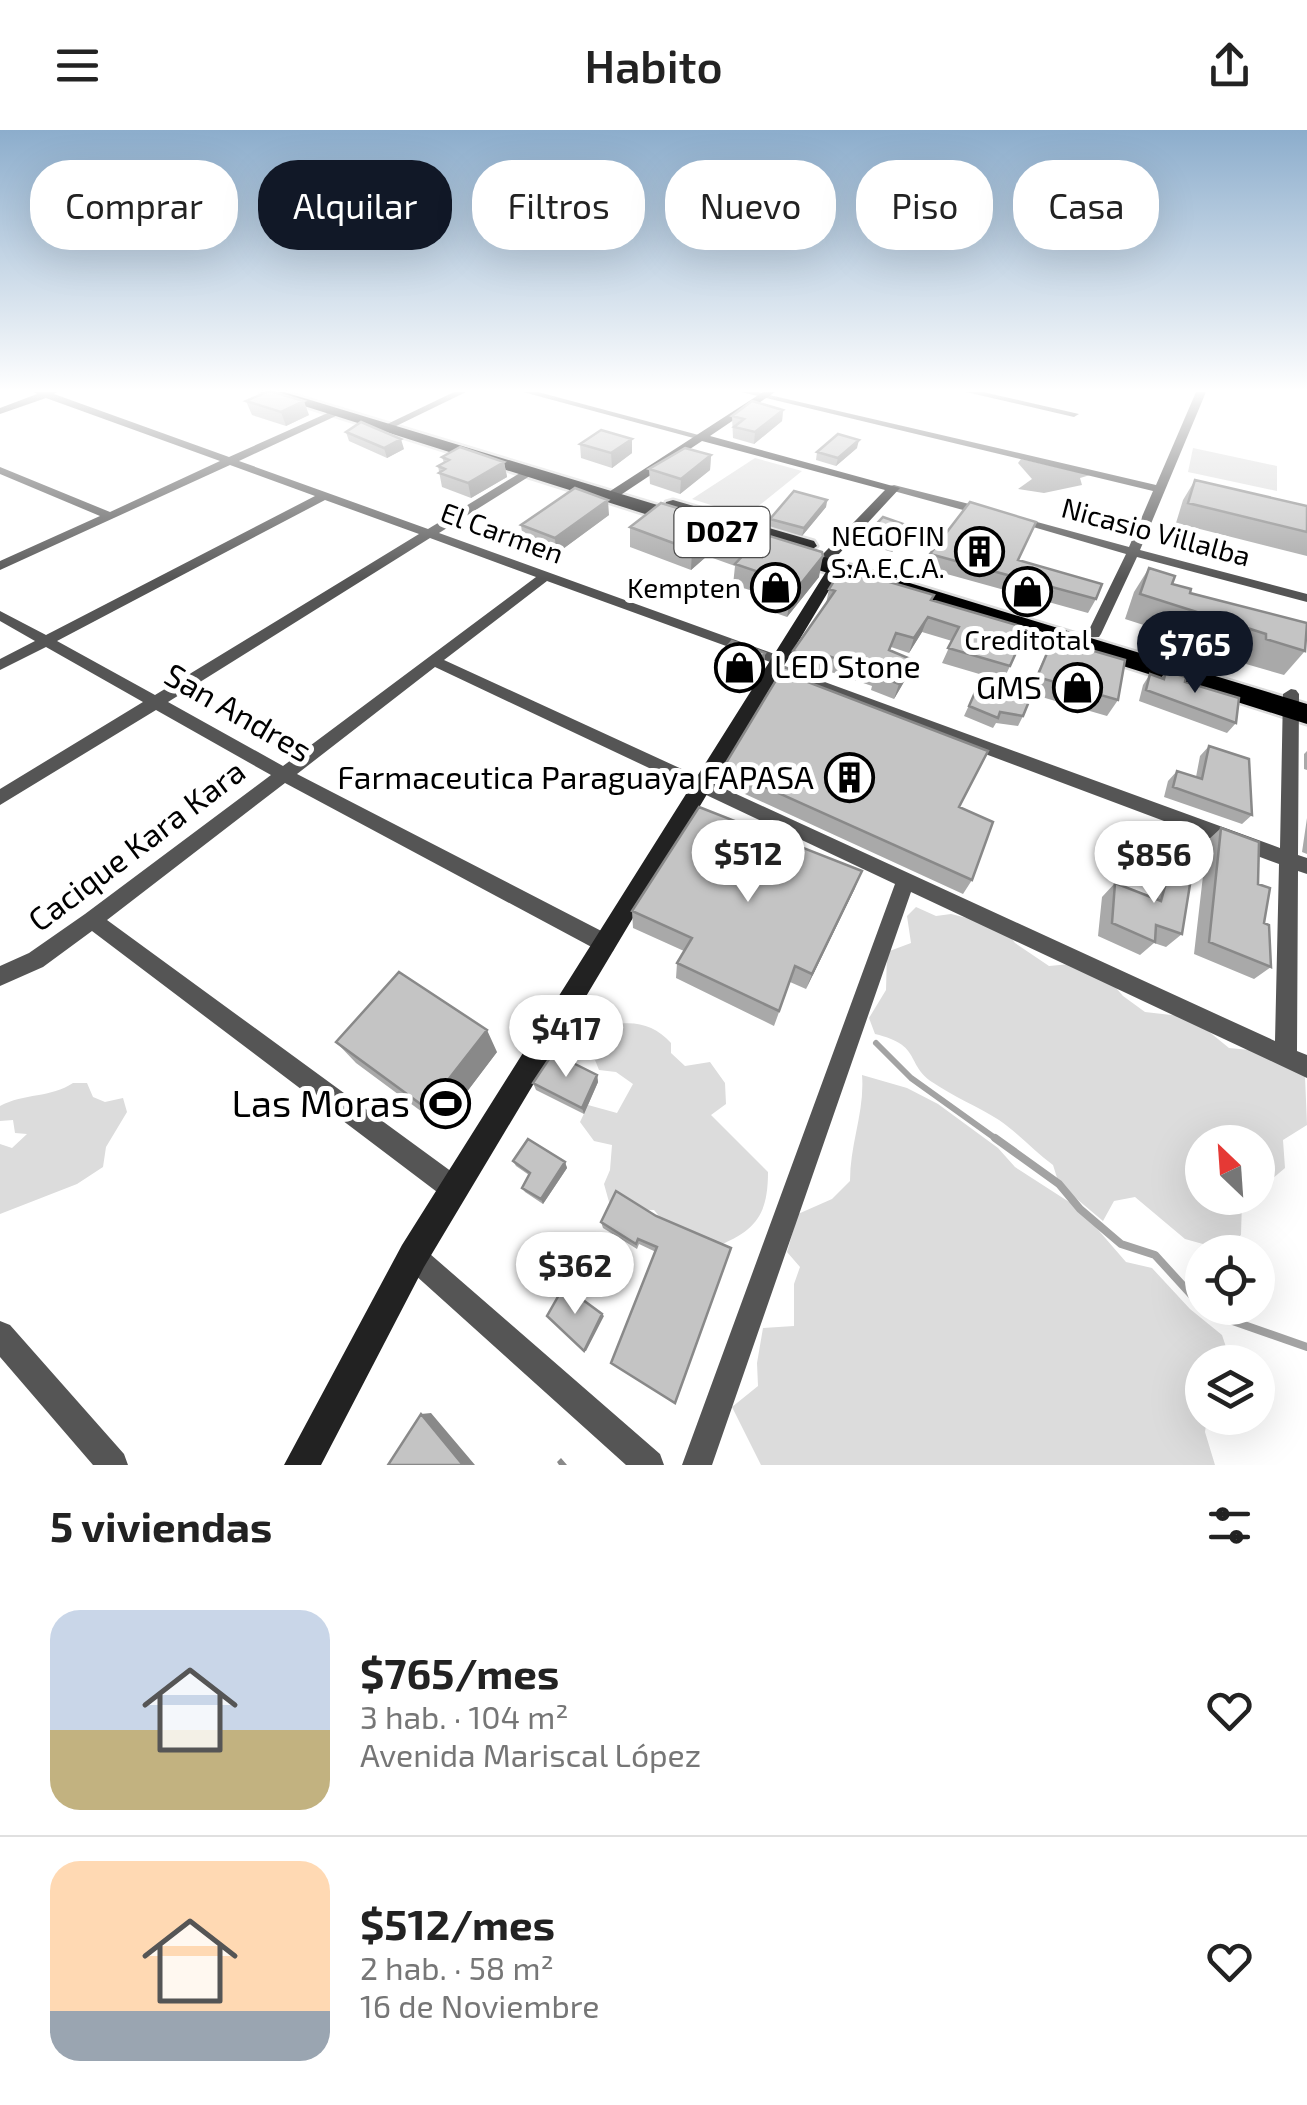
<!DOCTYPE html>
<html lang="es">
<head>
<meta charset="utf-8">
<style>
	:root { --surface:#fff; --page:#f6f6f6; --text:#222; --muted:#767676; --line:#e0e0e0; --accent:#111827 }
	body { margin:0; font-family:"Exo 2",sans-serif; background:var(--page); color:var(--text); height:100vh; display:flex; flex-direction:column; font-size:38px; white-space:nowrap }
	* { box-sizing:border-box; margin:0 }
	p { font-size:32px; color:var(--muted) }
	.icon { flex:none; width:55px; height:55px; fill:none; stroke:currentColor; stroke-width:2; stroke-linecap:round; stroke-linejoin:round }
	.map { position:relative; height:1335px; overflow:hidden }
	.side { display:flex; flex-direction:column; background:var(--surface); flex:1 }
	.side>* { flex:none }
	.hud { position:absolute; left:30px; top:30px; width:1248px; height:90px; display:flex; gap:20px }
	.needle { width:65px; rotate:335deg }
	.buttons { position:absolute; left:1185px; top:995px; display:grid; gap:20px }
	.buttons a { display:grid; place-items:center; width:90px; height:90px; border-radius:50%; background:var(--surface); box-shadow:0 10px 40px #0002; font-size:50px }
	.price { position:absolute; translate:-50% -85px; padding:0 22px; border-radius:35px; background:#fff; color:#222; font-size:32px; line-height:65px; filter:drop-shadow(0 2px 5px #0008) }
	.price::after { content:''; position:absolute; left:50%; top:60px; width:30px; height:22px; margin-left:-15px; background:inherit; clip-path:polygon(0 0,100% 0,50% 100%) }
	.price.current { background:var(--accent); color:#fff }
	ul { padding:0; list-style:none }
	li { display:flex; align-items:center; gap:30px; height:250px; padding:0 50px }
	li+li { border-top:2px solid var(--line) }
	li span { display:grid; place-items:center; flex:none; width:280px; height:200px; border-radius:30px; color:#555 }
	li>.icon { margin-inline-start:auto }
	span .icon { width:120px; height:120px; fill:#fffc; stroke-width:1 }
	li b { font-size:42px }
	h2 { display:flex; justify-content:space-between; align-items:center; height:120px; padding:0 50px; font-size:42px }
	.pill { padding:0 35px; border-radius:40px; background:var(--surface); box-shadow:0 10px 40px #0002; font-size:35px; line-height:90px }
	.pill.current { background:var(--accent); color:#fff }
	header { display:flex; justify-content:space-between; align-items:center; height:130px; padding:0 50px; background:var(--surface); font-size:45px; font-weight:600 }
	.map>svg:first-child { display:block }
</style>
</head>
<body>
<header><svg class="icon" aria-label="menu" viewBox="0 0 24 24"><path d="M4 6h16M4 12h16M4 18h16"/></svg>Habito<svg class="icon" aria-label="share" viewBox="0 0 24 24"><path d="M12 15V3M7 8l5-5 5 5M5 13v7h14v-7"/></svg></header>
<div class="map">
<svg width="1307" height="1335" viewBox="0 0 1307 1335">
	<rect width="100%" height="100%" fill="#fff"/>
	<path fill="#dcdcdc" d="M1193 318 1277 336V361L1188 342Z
		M755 328 802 341 746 386 692 369Z
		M916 777 936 786 951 784 1003 797 1015 813 1049 836 1081 833 1105 845 1123 866 1145 882 1180 886 1202 896 1229 918 1250 920 1305 946 1307 995 1283 1010 1285 1038 1258 1061V1012H1202V1068H1246L1242 1070 1241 1105 1221 1119 1185 1109 1135 1067 1114 1071 1103 1091 1059 1054 1053 1035C1034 1021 1018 1003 999 990 977 976 954 967 932 952 905 933 922 915 875 904L869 888 886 860 887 822 911 813 907 786Z
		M596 872 607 874 612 895C635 890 655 895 671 913V923L685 936 710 932 725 953 726 974 711 985 768 1042C768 1086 755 1101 715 1117L667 1096 654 1080 611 1079 604 1054 610 1040 612 1015 594 1011 580 992 588 975 617 983 633 954 616 942 599 940 595 930 563 925 555 913 576 880Z
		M862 945 907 958 938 974 998 1018 1015 1037 1080 1079 1126 1132 1152 1138 1190 1179 1222 1205 1227 1220 1224 1232H1202V1288H1207L1205 1302 1215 1335H761L732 1277 758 1256 757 1233 763 1198 794 1196V1154L800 1137 787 1122 798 1084 832 1069 850 1051C850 1013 865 981 862 945Z
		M73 953H87L93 967 105 972 123 968 127 982 106 1017 103 1037 77 1054 0 1084V1014L12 1018 27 1004 15 1003 13 990 0 991V976C24 963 51 968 73 953Z"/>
	<path fill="#a3a3a3" d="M1021 329 1090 345 1080 348 1082 355 1044 363 1018 359 1032 349 1018 333Z"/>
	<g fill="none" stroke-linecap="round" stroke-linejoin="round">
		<path stroke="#a3a3a3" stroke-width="6" d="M876 913 911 948 999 1011"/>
		<path stroke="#a3a3a3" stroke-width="8" d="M995 1008 1059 1054 1080 1079 1121 1114 1155 1125 1207 1182 1307 1217"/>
		<defs>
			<path id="highway" d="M260 262H284L664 377 666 372 673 370 814 411 817 416 808 422 1307 574V594L774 426 771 421 780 415 699 390 697 396H683Z"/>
		</defs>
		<use href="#highway" stroke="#dbdbdb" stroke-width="5"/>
		<path fill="#555" fill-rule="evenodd" d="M34 262H57L54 264 229 327 332 281H338V285L239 331 428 399 525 340H533V344L439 403 783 527 785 530 778 535 773 533 547 451 444 530 1275 911 1279 734 801 555 798 551 806 546 811 547 1280 718 1283 564 1291 559 1296 560 1299 564 1298 725 1307 728V744L1298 741 1297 921 1307 925V948L911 762 712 1335H682L895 754 435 537 297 644 613 807 616 814 613 821 606 823 599 821 285 653 107 790 463 1050 467 1059 463 1068 454 1072 445 1068 92 801 43 837 0 856V836L29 823 85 784 271 645 156 580 0 675V659L143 572 46 517 0 540V529L35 511 0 491V481L46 505 315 366 230 335 0 440V431L100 386 0 344V337L110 382 220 331 46 268 0 284V278L37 264ZM325 370 419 404 155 565 57 511ZM430 408 536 447 283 636 168 572Z
			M454 262H466L388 300 379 298Z
			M523 262H538L706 307 701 310Z
			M741 262H757L1156 355 1196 262H1206L1140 420 1307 464V472L1137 427 1101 504 1099 507H1089L1087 504 1126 424 1009 390 1015 386 1129 417 1153 361Z
			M966 262H983L1079 284 1074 287Z
			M894 355 989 379 991 382 985 386 890 360V356Z
			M413 1113 422 1117 660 1324 664 1335H626L404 1135 400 1126 404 1117Z
			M0 1191 10 1195 124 1324 128 1335H93L0 1227Z"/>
		<path fill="#222" fill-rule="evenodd" d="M763 262H775L710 306 900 358 838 425 843 437 424 1137 321 1335H284L402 1115 829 437 823 424 885 360 702 311 613 370 601 367Z"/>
		<use href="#highway" fill="#000" fill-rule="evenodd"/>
	</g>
	<path fill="#a9a9a9" d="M246 271 309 285 286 296 252 285Z
		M783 280 782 291 754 314 733 308 732 286Z
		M346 302 404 319 387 328 349 311Z
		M632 309V323L612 338 581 328 580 314Z
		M857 318 836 336 816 330 817 322Z
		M711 325 710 340 680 364 650 354 649 339Z
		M442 327 504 332 507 347 471 368 442 357 438 336 444 333Z
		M1195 350 1307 376V426L1176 393 1183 370Z
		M827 370 826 377 802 406 769 396 770 389Z
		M661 373 819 447 787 487 767 480 768 473 752 468 753 461 733 455 735 436 707 426 691 440 630 417V397Z
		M609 385 556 424 523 410 521 395Z
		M909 396 906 406 892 422 865 414 868 403Z
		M930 424 1019 430 1096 469 1088 483 925 438Z
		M1149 438 1172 454 1305 521 1284 545 1246 534V528L1125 489 1134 462Z
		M829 459 934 465 932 470 1010 536 1003 551 942 533 952 511 922 502 909 523 891 517 890 520 913 530 908 545 894 569 871 560 872 556 822 539 817 546 790 536 793 521 826 474Z
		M1053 509 1118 570 1107 586 1028 563Z
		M765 523 764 534 748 553 715 540 716 530Z
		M1166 541 1185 552 1236 593 1227 603 1139 571 1143 555 1150 544 1161 548Z
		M808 552 959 677 972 750 963 764 721 653 723 638Z
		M976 560 1023 586 1018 596 996 593 993 598 964 586Z
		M1209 616 1252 685 1242 694 1164 667 1168 651 1177 641 1196 647 1200 626Z
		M1307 621V640L1304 639V624Z
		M1307 688V724L1302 722Z
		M1221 698 1258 754 1271 837 1254 849 1194 824 1207 711Z
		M1171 734 1182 804 1166 817 1154 813 1140 825 1098 806 1102 767 1115 753 1151 767 1156 748Z
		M855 758 806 859 790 852 774 896 676 848 677 833 684 821 633 798 632 781Z
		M336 912 497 922 441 996 356 933Z
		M597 945 598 952 584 984 536 960 533 953Z
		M513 1031 565 1032 567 1038 543 1074 525 1062 522 1058 529 1045 516 1036Z
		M656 1086 675 1273 656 1122 639 1114 637 1119 603 1098 601 1092Z"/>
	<path fill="#898989" d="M304 271 309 285 286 296 281 282Z
		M783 280 782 291 754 314 755 302Z
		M401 309 404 319 387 328 384 318Z
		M632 309V323L612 338 611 323Z
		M859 310 857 318 836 336 838 328Z
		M711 325 710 340 680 364 681 349Z
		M504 332 507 347 471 368 468 353Z
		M608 370 609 385 556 424 555 408Z
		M827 370 826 377 802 406 804 398Z
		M909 396 906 406 892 422 895 412Z
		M708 406 707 426 691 440 692 420Z
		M823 426 819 447 787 487 791 466Z
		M928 487 922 502 909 523 914 508Z
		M765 523 764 534 748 553 750 543Z
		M825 525 822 539 817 546 820 531Z
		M913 530 908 545 894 569 899 554Z
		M862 741 855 758 806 859 812 844Z
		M487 900 497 922 441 996 426 978Z
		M597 945 598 952 584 984 582 978Z
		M565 1032 567 1038 543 1074 541 1069Z
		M602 1184 604 1186 586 1221H584Z
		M431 1283 475 1335H463L421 1284Z
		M561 1328 567 1335H559L557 1332Z"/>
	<path fill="#c4c4c4" stroke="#898989" stroke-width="2.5" d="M267 262H273L304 271 281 282 246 271Z
		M752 271 783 280 755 302 734 297 744 289 732 286Z
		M361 292 401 309 384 318 346 302Z
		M601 300 632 309 611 323 580 314Z
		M838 304 859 310 838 328 817 322Z
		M460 317 504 332 468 353 439 343 445 339 438 336 449 330 442 327Z
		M685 318 711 325 681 349 649 339Z
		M1195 350 1307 376V402L1188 373Z
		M575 358 608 370 555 408 521 395Z
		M794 361 827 370 804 398 770 389Z
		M970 372 1036 392 1018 430 1102 454 1096 469 930 424Z
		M661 373 822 422 823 426 791 466 770 459 772 453 754 448 759 442 735 434 748 420 708 406 692 420 630 397Z
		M883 387 909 396 895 412 868 403Z
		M842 438 934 465 931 470 1027 498 1010 536 948 518 959 497 928 487 914 508 896 503 889 520 913 530 899 554 875 545 877 542 825 525 820 531 793 521 835 461 829 459Z
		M1149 438 1175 446 1172 454 1191 459 1190 463 1307 493 1305 521 1266 509V504L1140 464Z
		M1053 509 1125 530 1118 570 1037 547Z
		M732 511 765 523 750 543 716 530Z
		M784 537 809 546 805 551 988 621 959 677 993 692 972 750 723 638Z
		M1166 541 1186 547 1185 552 1239 568 1236 593 1146 560 1150 544 1164 549Z
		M1000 554 1032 564 1023 586 1000 582 998 588 969 576 976 560 994 567Z
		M1209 616 1249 629 1252 685 1173 657 1177 641 1202 649Z
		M699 677 862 741 812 844 795 836 779 881 677 833 692 808 632 781Z
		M1221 698 1259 712 1258 754 1270 758 1264 793 1269 795 1271 837 1209 812Z
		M1171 734 1192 742 1182 804 1156 795 1155 812 1112 793 1115 753 1161 771Z
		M399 842 487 900 426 978 336 912Z
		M553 923 597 945 582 978 533 953Z
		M528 1009 565 1032 541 1069 522 1058 530 1043 513 1031Z
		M616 1061 656 1086 731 1118 675 1273 611 1233 657 1117 638 1109 636 1114 601 1092Z
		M564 1156 602 1184 584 1221 547 1186Z
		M421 1284 463 1335H388Z"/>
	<linearGradient id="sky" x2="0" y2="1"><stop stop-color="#8cadcc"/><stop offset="0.58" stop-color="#fff"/><stop offset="1" stop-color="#fff" stop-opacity="0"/></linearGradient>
	<rect width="1307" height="449" fill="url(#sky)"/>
	<defs>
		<symbol id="building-ring" viewBox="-11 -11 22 22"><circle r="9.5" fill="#fff" stroke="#000" stroke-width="1.5"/><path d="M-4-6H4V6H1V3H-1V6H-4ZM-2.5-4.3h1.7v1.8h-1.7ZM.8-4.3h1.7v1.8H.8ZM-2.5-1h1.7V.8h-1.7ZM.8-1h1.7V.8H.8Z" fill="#000"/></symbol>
		<symbol id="shop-ring" viewBox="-11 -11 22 22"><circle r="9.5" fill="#fff" stroke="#000" stroke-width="1.5"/><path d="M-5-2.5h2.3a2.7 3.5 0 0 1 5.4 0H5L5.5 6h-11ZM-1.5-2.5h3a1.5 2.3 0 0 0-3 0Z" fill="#000"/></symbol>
		<symbol id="stadium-ring" viewBox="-11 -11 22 22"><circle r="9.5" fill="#fff" stroke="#000" stroke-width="1.5"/><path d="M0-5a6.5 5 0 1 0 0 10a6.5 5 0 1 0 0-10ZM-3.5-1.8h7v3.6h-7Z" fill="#000"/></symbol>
	</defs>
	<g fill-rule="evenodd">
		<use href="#building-ring" x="952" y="394" width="55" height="55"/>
		<use href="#shop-ring" x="748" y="430" width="55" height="55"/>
		<use href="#shop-ring" x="1000" y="434" width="55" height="55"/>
		<use href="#shop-ring" x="712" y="510" width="55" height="55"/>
		<use href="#shop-ring" x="1050" y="530" width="55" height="55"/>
		<use href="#building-ring" x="822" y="620" width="55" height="55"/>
		<use href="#stadium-ring" x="418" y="946" width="55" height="55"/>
	</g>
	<g text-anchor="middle" stroke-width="10" stroke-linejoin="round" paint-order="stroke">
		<g font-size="28" fill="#000" stroke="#fff">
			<text transform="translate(1156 402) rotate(15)" y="10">Nicasio Villalba</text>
			<text transform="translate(502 403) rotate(20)" y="10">El Carmen</text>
		</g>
		<g font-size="28" fill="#000" stroke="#fff" text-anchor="end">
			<text x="945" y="416">NEGOFIN<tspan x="945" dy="32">S.A.E.C.A.</tspan></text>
			<text x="741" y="468">Kempten</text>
			<text x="1027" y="520" text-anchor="middle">Creditotal</text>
		</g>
		<rect fill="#fff" stroke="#4c4c4c" stroke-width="2.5" x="674.5" y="377" width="95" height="50" rx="8"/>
		<g font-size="30" font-weight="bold" fill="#000">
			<text x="722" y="412">D027</text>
		</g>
		<g font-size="32" fill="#000" stroke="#fff" text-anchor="end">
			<text x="774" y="548" text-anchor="start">LED Stone</text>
			<text x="1042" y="569">GMS</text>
			<text x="814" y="659">Farmaceutica Paraguaya FAPASA</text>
		</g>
		<g font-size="32" fill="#000" stroke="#fff">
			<text transform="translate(238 583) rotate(30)" y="11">San Andres</text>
			<text transform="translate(137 716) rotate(-37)" y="11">Cacique Kara Kara</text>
		</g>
		<g font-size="38" fill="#000" stroke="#fff" text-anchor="end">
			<text x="410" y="987">Las Moras</text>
		</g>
	</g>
</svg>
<div class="buttons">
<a><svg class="needle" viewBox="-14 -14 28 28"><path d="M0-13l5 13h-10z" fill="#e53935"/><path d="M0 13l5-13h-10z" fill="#767676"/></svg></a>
<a><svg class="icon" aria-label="locate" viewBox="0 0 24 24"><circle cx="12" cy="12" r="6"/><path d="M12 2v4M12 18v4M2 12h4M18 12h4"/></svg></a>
<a><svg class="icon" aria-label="layers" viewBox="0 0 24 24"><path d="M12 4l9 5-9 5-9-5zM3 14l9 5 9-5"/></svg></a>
</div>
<b class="price current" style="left:1195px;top:566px">$765</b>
<b class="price" style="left:748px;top:775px">$512</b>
<b class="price" style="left:1154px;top:776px">$856</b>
<b class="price" style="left:566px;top:950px">$417</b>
<b class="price" style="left:575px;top:1187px">$362</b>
<div class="hud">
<a class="pill">Comprar</a>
<a class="pill current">Alquilar</a>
<a class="pill">Filtros</a>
<a class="pill">Nuevo</a>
<a class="pill">Piso</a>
<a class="pill">Casa</a>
</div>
</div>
<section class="side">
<h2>5 viviendas<svg class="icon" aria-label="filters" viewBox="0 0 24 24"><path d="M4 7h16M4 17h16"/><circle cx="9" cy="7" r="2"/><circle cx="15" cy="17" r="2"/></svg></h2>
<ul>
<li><span style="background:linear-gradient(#c9d6e8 60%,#c2b280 0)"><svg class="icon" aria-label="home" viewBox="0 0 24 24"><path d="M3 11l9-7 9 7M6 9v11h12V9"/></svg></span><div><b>$765/mes</b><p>3 hab. · 104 m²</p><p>Avenida Mariscal López</p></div><svg class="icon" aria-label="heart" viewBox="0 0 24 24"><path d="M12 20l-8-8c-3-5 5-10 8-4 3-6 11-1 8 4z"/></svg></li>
<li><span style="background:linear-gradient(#ffd9b3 75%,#9aa5b1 0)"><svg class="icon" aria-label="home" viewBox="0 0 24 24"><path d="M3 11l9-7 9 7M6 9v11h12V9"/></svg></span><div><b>$512/mes</b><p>2 hab. · 58 m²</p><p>16 de Noviembre</p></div><svg class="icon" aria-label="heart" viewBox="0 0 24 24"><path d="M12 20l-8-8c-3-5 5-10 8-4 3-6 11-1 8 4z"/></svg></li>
</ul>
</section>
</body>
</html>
